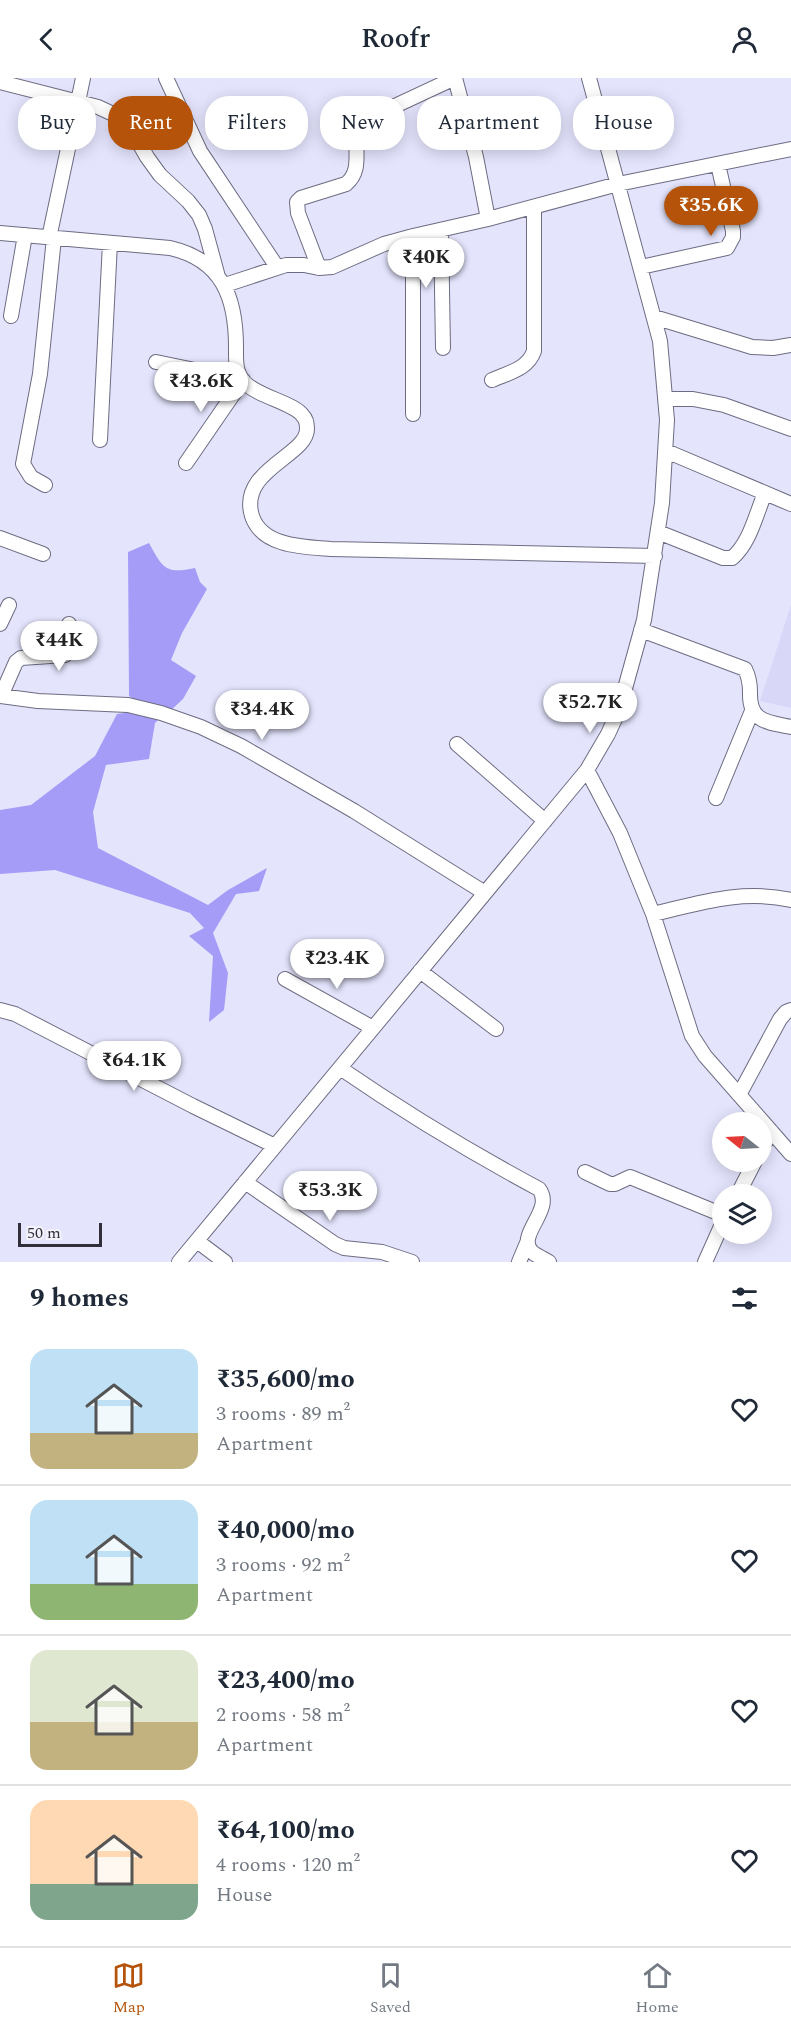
<!DOCTYPE html>
<html lang="en">
<head>
<meta charset="utf-8">
<style>
	:root { --surface:#fff; --page:#f2f2f3; --text:#1f2937; --muted:#747a83; --line:#e0e1e3; --accent:#b45309 }
	body { margin:0; font-family:Spectral,serif; background:var(--page); color:var(--text); height:100vh; display:flex; flex-direction:column; font-size:22px; white-space:nowrap }
	* { box-sizing:border-box; margin:0 }
	p { font-size:20px; color:var(--muted) }
	.icon { flex:none; width:33px; height:33px; fill:none; stroke:currentColor; stroke-width:2; stroke-linecap:round; stroke-linejoin:round }
	.map { position:relative; height:1184px; overflow:hidden }
	.drawer { display:flex; flex-direction:column; background:var(--surface); flex:1 }
	.drawer>* { flex:none }
	.top-card { position:absolute; left:18px; top:18px; width:756px; height:54px; display:flex; gap:12px }
	.needle { width:39px; rotate:288deg }
	.fabs { position:absolute; left:712px; top:1034px; display:grid; gap:12px }
	.fabs a { display:grid; place-items:center; width:60px; height:60px; border-radius:50%; background:var(--surface); box-shadow:0 3px 15px #0003; font-size:30px }
	.scale { position:absolute; left:18px; bottom:15px; width:84px; box-sizing:border-box; padding-left:6px; border:3px solid #31303a; border-top:0; font-size:16px; line-height:21px; white-space:nowrap; color:#31303a; -webkit-text-stroke:4px #f3f2fd; paint-order:stroke }
	.price { position:absolute; translate:-50% -51px; padding:0 14px; border-radius:21px; background:#fff; color:#222; font-size:20px; line-height:39px; filter:drop-shadow(0 2px 3px #0008) }
	.price::after { content:''; position:absolute; left:50%; top:36px; width:18px; height:14px; margin-left:-9px; background:inherit; clip-path:polygon(0 0,100% 0,50% 100%) }
	.price.selected { background:var(--accent); color:#fff }
	ul { padding:0; list-style:none }
	li { display:flex; align-items:center; gap:18px; height:150px; padding:0 30px }
	li+li { border-top:2px solid var(--line) }
	li span { display:grid; place-items:center; flex:none; width:168px; height:120px; border-radius:18px; color:#555 }
	li>.icon { margin-inline-start:auto }
	span .icon { width:72px; height:72px; fill:#fffc; stroke-width:1 }
	li b { font-size:26px }
	h2 { display:flex; justify-content:space-between; align-items:center; height:72px; padding:0 30px; font-size:26px }
	.chip { padding:0 21px; border-radius:24px; background:var(--surface); box-shadow:0 3px 15px #0003; font-size:21px; line-height:54px }
	.chip.selected { background:var(--accent); color:#fff }
	header { display:flex; justify-content:space-between; align-items:center; height:78px; padding:0 30px; background:var(--surface); font-size:27px; font-weight:600 }
	.dock { display:flex; justify-content:space-around; align-items:center; height:84px; border-top:2px solid var(--line); background:var(--surface); font-size:16px; color:var(--muted) }
	.dock a { display:grid; justify-items:center; gap:3px }
	.dock .selected { color:var(--accent) }
	.map>svg:first-child { display:block }
</style>
</head>
<body>
<header><svg class="icon" aria-label="back" viewBox="0 0 24 24"><path d="M15 5l-7 7 7 7"/></svg>Roofr<svg class="icon" aria-label="person" viewBox="0 0 24 24"><circle cx="12" cy="8" r="4"/><path d="M4 21q1-7 8-7t8 7"/></svg></header>
<div class="map">
<svg width="791" height="1184" viewBox="0 0 791 1184">
	<rect width="100%" height="100%" fill="#e4e4fd"/>
	<path fill="#d8d7f8" d="M791 527V630L760 623Z"/>
	<path fill="#a59cf7" d="M149 465C163 491 166 496 195 490L200 504 207 511 182 555 171 582 196 598 183 621 170 633 138 624 129 618 128 474Z
		M131 634 160 640 155 645 149 681 106 687 93 734 98 770 208 827 228 812 267 790 259 813 236 816 213 855 228 895 224 932 209 944 213 878 189 858 204 850 190 835 55 792 0 796V732L31 727 95 678 117 636Z"/>
	<g fill="none" stroke-linecap="round" stroke-linejoin="round">
		<defs>
			<path id="minor" d="M166 0 200 73 277 189
				M455 0 476 79 488 141
				M0 4 98 29 126 42 147 79 160 97 188 123 199 137 205 151 217 195
				M441 152 443 270
				M0 155 170 170C222 182 236 219 236 269 236 282 235 294 244 304 258 319 295 325 303 338 306 341 307 346 307 351 307 378 238 392 252 438 262 469 305 469 331 471L655 478
				M413 158V336
				M49 160 83 0
				M641 189 727 170 733 159V153L718 86
				M319 190 298 135 297 124 301 120 346 106C368 88 345 59 367 41L455 0
				M225 207 286 187H304L319 190 332 189 384 166 413 158 488 141 618 106 791 71
				M11 238 25 157
				M654 239 752 269 773 270 791 267
				M156 284 243 302 186 385
				M492 302C508 295 528 291 534 273V129
				M666 321H693L724 327 791 351
				M100 362 110 165
				M666 373 791 426
				M45 407 31 399 23 386 40 296 54 160
				M658 454 723 480H732C750 465 756 436 765 415
				M0 460 43 476
				M0 546 9 527
				M641 552 745 591C749 599 750 605 750 614 749 644 767 644 791 649
				M0 618 38 623 128 627 161 635 201 649 241 668 354 733 485 815
				M1 618 16 584 21 580 65 577 69 564V546
				M457 666 545 743
				M587 692 620 755 653 836 692 958 705 978 791 1076
				M716 720 752 633
				M653 836C700 825 742 811 791 822
				M420 893 496 951
				M285 901 373 950
				M0 932 15 936 193 1028 275 1068
				M340 990C404 1034 470 1074 539 1111 555 1132 515 1157 532 1174 537 1178 544 1181 549 1184
				M739 1017 780 941 786 934 791 932
				M762 1070 771 1053
				M585 1094 610 1106H615L630 1099 723 1137
				M245 1104 335 1166 344 1170 382 1174 412 1184
				M738 1116 755 1083
				M197 1163 225 1184
				M179 1184 587 692 608 656 619 632 644 542 662 425 667 342 660 263 589 0
				M519 1184 527 1165
				M705 1184 723 1144"/>
		</defs>
		<use href="#minor" stroke="#6d6c82" stroke-width="16"/>
		<use href="#minor" stroke="#fff" stroke-width="14"/>
	</g>
</svg>
<div class="fabs">
<a><svg class="needle" viewBox="-14 -14 28 28"><path d="M0-13l5 13h-10z" fill="#e53935"/><path d="M0 13l5-13h-10z" fill="#747a83"/></svg></a>
<a><svg class="icon" aria-label="layers" viewBox="0 0 24 24"><path d="M12 4l9 5-9 5-9-5zM3 14l9 5 9-5"/></svg></a>
</div>
<div class="scale">50 m</div>
<b class="price selected" style="left:711px;top:159px">₹35.6K</b>
<b class="price" style="left:426px;top:211px">₹40K</b>
<b class="price" style="left:201px;top:335px">₹43.6K</b>
<b class="price" style="left:59px;top:594px">₹44K</b>
<b class="price" style="left:590px;top:656px">₹52.7K</b>
<b class="price" style="left:262px;top:663px">₹34.4K</b>
<b class="price" style="left:337px;top:912px">₹23.4K</b>
<b class="price" style="left:134px;top:1014px">₹64.1K</b>
<b class="price" style="left:330px;top:1144px">₹53.3K</b>
<div class="top-card">
<a class="chip">Buy</a>
<a class="chip selected">Rent</a>
<a class="chip">Filters</a>
<a class="chip">New</a>
<a class="chip">Apartment</a>
<a class="chip">House</a>
</div>
</div>
<section class="drawer">
<h2>9 homes<svg class="icon" aria-label="filters" viewBox="0 0 24 24"><path d="M4 7h16M4 17h16"/><circle cx="9" cy="7" r="2"/><circle cx="15" cy="17" r="2"/></svg></h2>
<ul>
<li><span style="background:linear-gradient(#bfe0f5 70%,#c2b280 0)"><svg class="icon" aria-label="home" viewBox="0 0 24 24"><path d="M3 11l9-7 9 7M6 9v11h12V9"/></svg></span><div><b>₹35,600/mo</b><p>3 rooms · 89 m²</p><p>Apartment</p></div><svg class="icon" aria-label="heart" viewBox="0 0 24 24"><path d="M12 20l-8-8c-3-5 5-10 8-4 3-6 11-1 8 4z"/></svg></li>
<li><span style="background:linear-gradient(#bfe0f5 70%,#8fb573 0)"><svg class="icon" aria-label="home" viewBox="0 0 24 24"><path d="M3 11l9-7 9 7M6 9v11h12V9"/></svg></span><div><b>₹40,000/mo</b><p>3 rooms · 92 m²</p><p>Apartment</p></div><svg class="icon" aria-label="heart" viewBox="0 0 24 24"><path d="M12 20l-8-8c-3-5 5-10 8-4 3-6 11-1 8 4z"/></svg></li>
<li><span style="background:linear-gradient(#dfe7d0 60%,#c2b280 0)"><svg class="icon" aria-label="home" viewBox="0 0 24 24"><path d="M3 11l9-7 9 7M6 9v11h12V9"/></svg></span><div><b>₹23,400/mo</b><p>2 rooms · 58 m²</p><p>Apartment</p></div><svg class="icon" aria-label="heart" viewBox="0 0 24 24"><path d="M12 20l-8-8c-3-5 5-10 8-4 3-6 11-1 8 4z"/></svg></li>
<li><span style="background:linear-gradient(#ffd9b3 70%,#7fa58c 0)"><svg class="icon" aria-label="home" viewBox="0 0 24 24"><path d="M3 11l9-7 9 7M6 9v11h12V9"/></svg></span><div><b>₹64,100/mo</b><p>4 rooms · 120 m²</p><p>House</p></div><svg class="icon" aria-label="heart" viewBox="0 0 24 24"><path d="M12 20l-8-8c-3-5 5-10 8-4 3-6 11-1 8 4z"/></svg></li>
</ul>
</section>
<nav class="dock">
<a class="selected"><svg class="icon" aria-label="map" viewBox="0 0 24 24"><path d="M3 6l6-2 6 2 6-2v14l-6 2-6-2-6 2zM9 4v14M15 6v14"/></svg>Map</a>
<a><svg class="icon" aria-label="saved" viewBox="0 0 24 24"><path d="M7 4h10v16l-5-4-5 4z"/></svg>Saved</a>
<a><svg class="icon" aria-label="home" viewBox="0 0 24 24"><path d="M3 11l9-7 9 7M6 9v11h12V9"/></svg>Home</a>
</nav>
</body>
</html>
